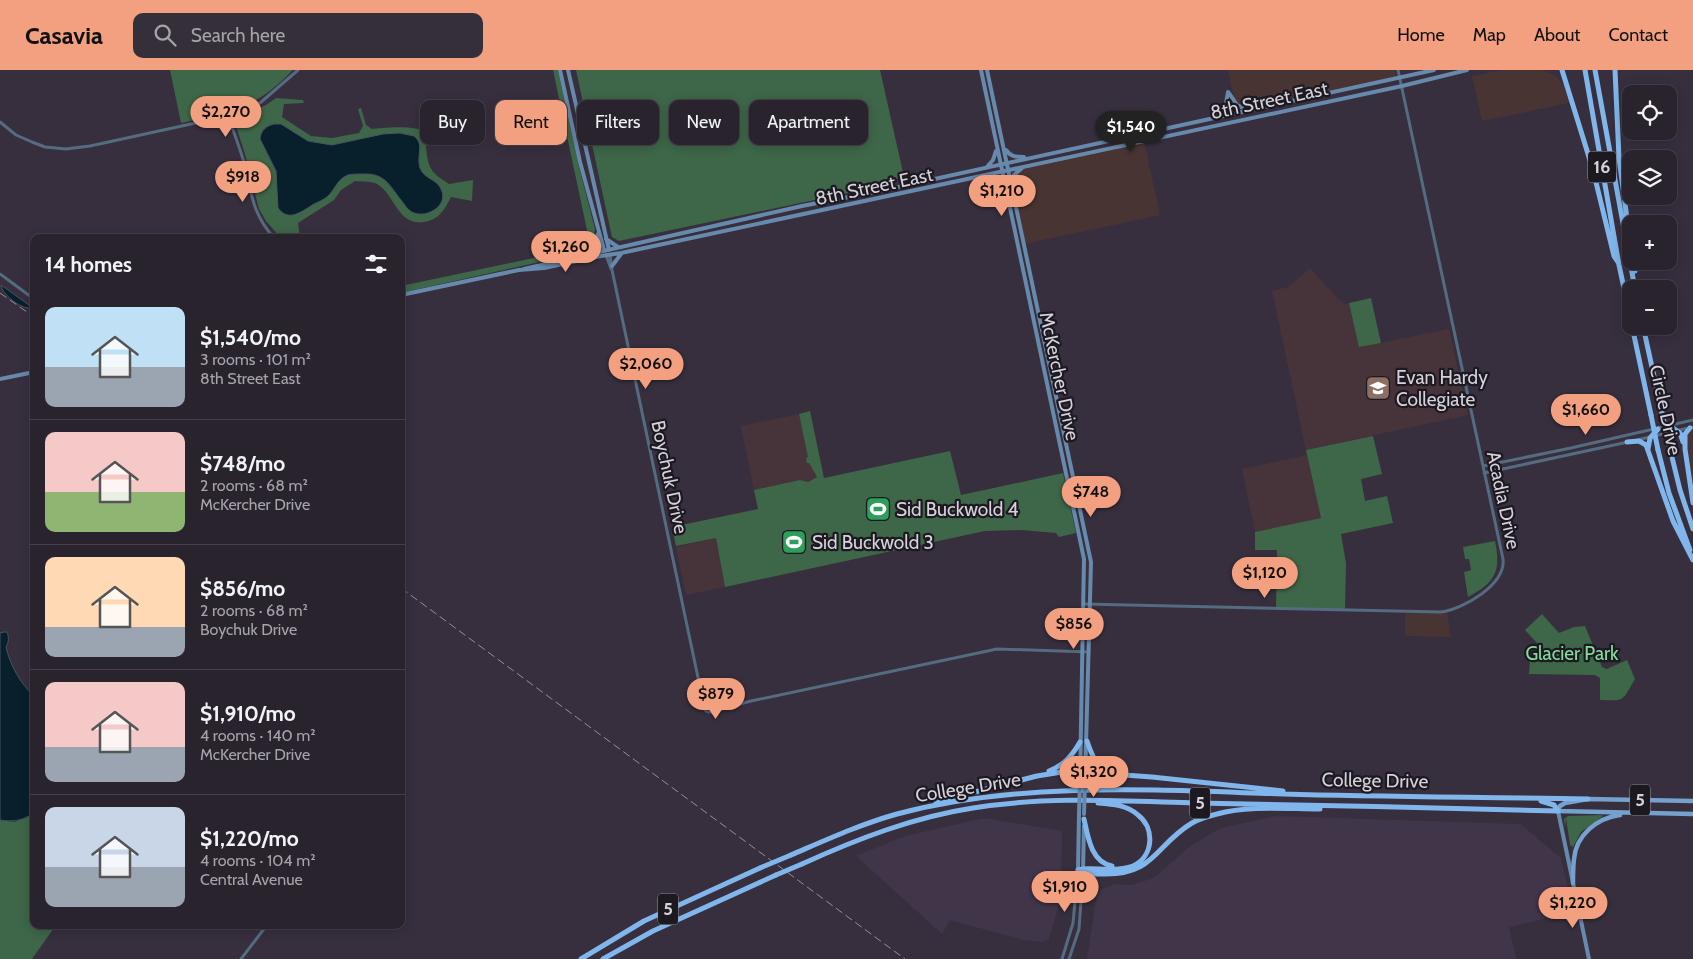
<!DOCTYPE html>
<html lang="en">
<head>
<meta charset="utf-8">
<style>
	:root { --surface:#29232e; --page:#352f3a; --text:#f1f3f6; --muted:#a5a4aa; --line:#45404a; --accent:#f2a07f }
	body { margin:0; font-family:Cabin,sans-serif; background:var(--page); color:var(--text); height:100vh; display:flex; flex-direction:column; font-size:19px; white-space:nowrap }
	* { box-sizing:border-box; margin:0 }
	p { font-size:16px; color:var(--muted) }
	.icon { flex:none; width:28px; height:28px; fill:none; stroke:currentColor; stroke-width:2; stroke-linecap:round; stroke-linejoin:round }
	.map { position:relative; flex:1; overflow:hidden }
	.details { position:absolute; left:30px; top:164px; width:375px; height:695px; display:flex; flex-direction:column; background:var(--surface); border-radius:10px; box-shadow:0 2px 12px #0003,0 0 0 1px var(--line) }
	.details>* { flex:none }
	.guide { position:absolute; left:420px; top:30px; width:475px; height:45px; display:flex; gap:10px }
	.tools { position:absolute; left:1622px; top:15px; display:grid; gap:10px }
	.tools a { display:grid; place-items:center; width:55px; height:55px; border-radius:10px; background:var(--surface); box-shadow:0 2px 12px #0003,0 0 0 1px var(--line); font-size:25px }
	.price { position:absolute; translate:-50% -42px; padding:0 11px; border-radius:18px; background:var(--accent); color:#111; font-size:16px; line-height:32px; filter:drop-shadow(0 1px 2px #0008) }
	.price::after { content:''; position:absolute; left:50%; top:30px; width:15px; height:11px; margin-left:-8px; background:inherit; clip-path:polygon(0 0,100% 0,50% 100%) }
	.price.active { background:#222; color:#fff }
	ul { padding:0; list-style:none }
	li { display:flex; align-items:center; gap:15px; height:125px; padding:0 15px }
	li+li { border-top:1px solid var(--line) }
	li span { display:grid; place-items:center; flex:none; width:140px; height:100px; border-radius:10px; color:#555 }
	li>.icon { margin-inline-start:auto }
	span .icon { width:60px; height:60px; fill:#fffc; stroke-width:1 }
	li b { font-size:21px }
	h2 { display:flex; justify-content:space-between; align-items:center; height:60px; padding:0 15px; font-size:21px }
	.chip { padding:0 18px; border-radius:10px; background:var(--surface); box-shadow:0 2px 12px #0003,0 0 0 1px var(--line); font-size:18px; line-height:45px }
	.chip.active { background:var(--accent); color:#111 }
	header { display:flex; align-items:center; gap:30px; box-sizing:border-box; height:70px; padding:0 25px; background:var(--accent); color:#111 }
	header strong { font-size:24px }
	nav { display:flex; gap:28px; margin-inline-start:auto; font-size:18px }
	.search { width:350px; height:45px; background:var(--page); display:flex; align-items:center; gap:12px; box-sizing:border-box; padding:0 18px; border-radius:10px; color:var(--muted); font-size:19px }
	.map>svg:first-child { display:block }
</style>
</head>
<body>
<header>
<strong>Casavia</strong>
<div class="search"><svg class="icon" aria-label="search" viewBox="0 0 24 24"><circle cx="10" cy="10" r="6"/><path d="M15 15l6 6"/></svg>Search here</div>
<nav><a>Home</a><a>Map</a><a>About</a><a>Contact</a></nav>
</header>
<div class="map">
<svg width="1693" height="889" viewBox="0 0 1693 889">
	<rect width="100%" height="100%" fill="#372f3e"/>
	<path fill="#493434" d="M1228 0H1395L1397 9 1245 36 1240 35 1234 28Z
		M1503 0H1542L1556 6 1564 16 1569 33 1482 51 1472 6Z
		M1144 71 1160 145 1024 174 1012 112 1014 105 1024 96Z
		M1447 541 1451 567 1405 566V542Z"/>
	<path fill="#41354a" d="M1276 746 1520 754 1561 788 1573 842 1509 857 1516 889H1087L1097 824 1102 819 1116 814 1131 815 1154 808 1189 777 1212 763 1221 758Z
		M984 748 1062 761 1061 826 1049 869 1046 871 1040 872 1024 870 950 850 942 864 856 786 905 766Z"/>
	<path fill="#47343b" d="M1310 198 1339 230 1345 234 1349 233 1360 277 1449 259 1468 345 1306 380 1272 221 1288 217Z
		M799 344 810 394 817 407 808 412 800 410 754 420 741 356Z
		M1690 360H1693V416L1686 371V366Z
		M1307 385 1321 448 1255 462 1242 399Z
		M716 468 725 517 686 525 676 477Z"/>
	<path fill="#3e6648" d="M170 0H293C255 39 232 42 181 53Z
		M553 0H558L579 97 595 159 593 174 587 179 575 184 401 223V216L581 178 588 165Z
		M576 0H880L904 107 876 113 867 119 619 171 612 167Z
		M276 28 303 30 304 33 284 34 282 47 311 66 332 68 359 63 363 56 358 39 361 38 366 55 372 59C381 58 421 54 425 64 426 67 426 73 426 76 428 98 430 102 449 114L473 110 472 131 451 127C445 139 439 150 424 152 396 156 395 122 375 113 369 111 361 112 355 111L341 120 334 130 298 153 300 167H280L266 151 259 139 245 84 235 53 237 47 266 35Z
		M1371 228 1381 273 1359 277 1349 233Z
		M810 341 824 408 950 381 961 425 1063 403 1076 463 1059 467 1056 463 1022 460 985 461 725 517 716 468 676 476 672 457 758 439 754 420 800 410 808 412 817 407 809 393H807L806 388 808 387 799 344Z
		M1373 366 1382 404 1361 409 1365 431 1387 426 1393 453 1341 464 1346 493 1345 540 1276 539 1277 480H1255V462L1321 448 1306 380Z
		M1495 471C1501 501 1496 512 1468 527L1464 502 1471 500 1469 489H1465L1463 477Z
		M1542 544 1559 563 1574 557 1585 556 1602 597 1607 599 1627 590 1635 609C1622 631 1626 631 1600 630V608L1595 605 1529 604 1530 590 1538 583 1540 579 1538 574 1525 560Z
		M32 745 34 747V855H56L32 889H0V750L15 752Z
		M1568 746 1602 745 1603 746 1581 762 1573 777 1570 775 1566 748 1565 758 1564 749Z"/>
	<path fill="#081f2c" stroke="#465460" d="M274 54H281L308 71 332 75 383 64 400 63 414 66C425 75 416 86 420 98 424 109 437 109 441 119 449 135 428 148 414 143 408 141 405 135 401 130 389 115 385 103 363 104 358 104 352 104 348 105 337 109 335 120 327 127 323 130 318 132 314 134 302 141 289 153 278 138L276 101 260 69C261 60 266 56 274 54Z
		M1 215 29 235 30 238C19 238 2 224 1 215Z
		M4 562H7C9 567 9 572 6 577 10 595 20 613 34 626V743C22 751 13 752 0 750V563Z"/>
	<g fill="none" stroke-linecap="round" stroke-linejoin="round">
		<path stroke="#556b80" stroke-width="3" d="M228 47C234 61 239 77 244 92 252 123 251 142 274 168
			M0 52 16 65 32 72 45 77 66 79 90 76 237 44 260 33 298 0
			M606 185 611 199
			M610 185 612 200 704 636
			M0 204 34 229
			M1637 370 1693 357
			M1483 396 1571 378 1693 350
			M1484 403 1628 372
			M1084 534 1441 542C1463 539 1506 515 1503 489L1398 0
			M701 620 704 621 710 632
			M704 637a5 5 0 1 1 10 0a5 5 0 1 1-10 0Z
			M713 634 728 636
			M711 642 751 631 997 579 1089 582
			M241 889 267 855
			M1062 889 1073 853 1078 800
			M1069 889 1079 859 1083 803"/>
		<path stroke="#6789ac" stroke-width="4" d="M560 0 580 92 604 180
			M568 0 609 180
			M981 0 1084 489 1080 710
			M987 0 1091 492 1085 711
			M1229 23 1237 35 1247 40
			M1217 46 1225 39 1228 22
			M1006 80C1011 87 1016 87 1024 87
			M986 98 993 90 996 81
			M992 106 998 107 1004 114
			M1012 112 1014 105 1022 98
			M606 169 618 177
			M589 181 593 179 598 164
			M612 196 621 184
			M524 199 802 136 875 122 1434 0
			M401 225 519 200 544 198 601 186 621 183 1402 16 1467 0
			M0 309 34 302
			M1558 741 1589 889
			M1078 800 1079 744
			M1083 801 1084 756"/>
		<path stroke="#74a1cd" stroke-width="4.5" d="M1558 741 1560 736 1565 733 1588 729 1693 731
			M1558 741 1693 744
			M1573 813C1573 805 1573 797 1574 789 1576 765 1597 748 1620 745"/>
		<path stroke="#80b6eb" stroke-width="5" d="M1562 0 1593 100 1614 186 1618 192
			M1585 0 1619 195 1631 251
			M1595 0 1635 219
			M1615 0 1619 88 1631 179
			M1633 191 1635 201
			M1632 256 1651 345
			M1643 256 1662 343
			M1670 356 1680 363 1683 372
			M1690 358 1685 364V379L1693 433
			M1627 372 1639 371 1646 375 1673 451 1693 490
			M1648 379 1650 368 1658 359
			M1670 379 1680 420 1693 459
			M1658 380 1669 423 1690 480
			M1087 671C1092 686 1096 696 1110 703
			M1049 701C1064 695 1072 686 1080 672
			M1541 731 1554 735 1558 741
			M936 732 1037 706 1068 701 1152 707 1283 721
			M1084 749C1088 767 1091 792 1112 796
			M791 785C826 770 861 754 897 744 1023 711 1155 720 1284 724 1385 727 1486 727 1588 729
			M802 794C857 769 914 747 973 738 1047 726 1122 731 1196 733 1317 735 1437 738 1558 741
			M1078 800C1085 805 1095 804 1104 804 1155 805 1155 775 1192 753 1199 749 1209 746 1217 744 1248 735 1288 739 1320 739
			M1078 800 1083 799C1098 798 1119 802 1133 796 1154 786 1155 758 1138 745 1127 735 1112 734 1098 733
			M581 889 644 851 760 798
			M603 889 653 861 776 805"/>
		<path stroke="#958e9a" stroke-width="1" stroke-dasharray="8 4" stroke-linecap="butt" d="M0 223 34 247
			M401 518 905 889"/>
		<path stroke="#6789ac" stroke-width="4" d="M1079 744 1080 710
			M1084 744 1085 711"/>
		<path stroke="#80b6eb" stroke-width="5" d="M1662 343 1670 379
			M1651 345 1658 380
			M760 798 791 785
			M776 805 802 794"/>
	</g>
	<defs>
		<symbol id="school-square" viewBox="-11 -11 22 22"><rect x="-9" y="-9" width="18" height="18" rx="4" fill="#8d6e63" stroke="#1c1920"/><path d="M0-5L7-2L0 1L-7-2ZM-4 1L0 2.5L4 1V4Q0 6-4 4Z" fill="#fff"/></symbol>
		<symbol id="stadium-square" viewBox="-11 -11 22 22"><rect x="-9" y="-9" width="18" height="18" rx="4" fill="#2e9e5b" stroke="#1c1920"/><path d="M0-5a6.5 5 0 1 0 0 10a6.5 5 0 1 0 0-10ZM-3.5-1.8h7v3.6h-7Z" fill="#fff"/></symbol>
	</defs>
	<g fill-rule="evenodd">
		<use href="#school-square" x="1364" y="304" width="28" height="28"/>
		<use href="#stadium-square" x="864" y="425" width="28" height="28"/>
		<use href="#stadium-square" x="780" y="458" width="28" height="28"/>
	</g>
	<g text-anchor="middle" stroke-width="4.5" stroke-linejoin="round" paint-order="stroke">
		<g fill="#1c1920" stroke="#9e9aa3" stroke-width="1">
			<rect x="1588" y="81.5" width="28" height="31" rx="4"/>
			<rect x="1630" y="714.5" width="20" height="31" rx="4"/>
			<rect x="1190" y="717.5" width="20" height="31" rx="4"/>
			<rect x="658" y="823.5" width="20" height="31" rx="4"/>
		</g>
		<g font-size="18" font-weight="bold" fill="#d6d1db">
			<text x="1602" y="103">16</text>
			<text x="1640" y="736">5</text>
			<text x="1200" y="739">5</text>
			<text x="668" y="845">5</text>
		</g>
		<g font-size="19" fill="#d6d1db" stroke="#1c1920">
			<text transform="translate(1269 30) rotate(-12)" y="7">8th Street East</text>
			<text transform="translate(874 116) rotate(-12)" y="7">8th Street East</text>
			<text transform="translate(1060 306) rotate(78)" y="7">McKercher Drive</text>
			<text transform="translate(1666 340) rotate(78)" y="7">Circle Drive</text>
			<text transform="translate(670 407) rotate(78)" y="7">Boychuk Drive</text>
			<text transform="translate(1504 430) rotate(78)" y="7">Acadia Drive</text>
			<text transform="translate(1375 710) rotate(1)" y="7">College Drive</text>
			<text transform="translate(968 717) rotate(-9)" y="7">College Drive</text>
		</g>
		<g font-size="19" fill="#d6d1db" stroke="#1c1920" text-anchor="start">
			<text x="1396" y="314">Evan Hardy<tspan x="1396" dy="22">Collegiate</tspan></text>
			<text x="896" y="446">Sid Buckwold 4</text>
			<text x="812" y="479">Sid Buckwold 3</text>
		</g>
		<g font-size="19" fill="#84dd9b" stroke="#1c1920">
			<text x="1572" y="590">Glacier Park</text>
		</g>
	</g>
</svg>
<div class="tools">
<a><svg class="icon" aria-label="locate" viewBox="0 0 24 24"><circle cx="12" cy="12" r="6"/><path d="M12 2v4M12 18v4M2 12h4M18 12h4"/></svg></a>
<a><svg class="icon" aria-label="layers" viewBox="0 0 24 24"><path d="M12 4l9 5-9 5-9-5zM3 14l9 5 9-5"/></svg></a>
<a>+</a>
<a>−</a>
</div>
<b class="price" style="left:226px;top:68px">$2,270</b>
<b class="price active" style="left:1131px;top:83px">$1,540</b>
<b class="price" style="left:243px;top:133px">$918</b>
<b class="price" style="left:1002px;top:147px">$1,210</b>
<b class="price" style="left:566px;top:203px">$1,260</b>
<b class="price" style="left:646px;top:320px">$2,060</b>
<b class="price" style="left:1586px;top:366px">$1,660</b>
<b class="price" style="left:1091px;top:448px">$748</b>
<b class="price" style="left:1265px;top:529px">$1,120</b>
<b class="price" style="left:1074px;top:580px">$856</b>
<b class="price" style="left:716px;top:650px">$879</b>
<b class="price" style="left:1094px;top:728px">$1,320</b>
<b class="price" style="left:1065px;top:843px">$1,910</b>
<b class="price" style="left:1573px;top:859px">$1,220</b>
<div class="guide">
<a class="chip">Buy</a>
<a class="chip active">Rent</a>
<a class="chip">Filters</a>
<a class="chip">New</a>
<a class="chip">Apartment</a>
</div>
<section class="details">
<h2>14 homes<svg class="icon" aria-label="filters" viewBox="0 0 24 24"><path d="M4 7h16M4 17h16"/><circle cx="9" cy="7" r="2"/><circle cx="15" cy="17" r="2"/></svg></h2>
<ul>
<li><span style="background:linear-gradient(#bfe0f5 60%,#9aa5b1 0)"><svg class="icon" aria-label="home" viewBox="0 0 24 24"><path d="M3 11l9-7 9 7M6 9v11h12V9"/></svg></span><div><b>$1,540/mo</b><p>3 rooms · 101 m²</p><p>8th Street East</p></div></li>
<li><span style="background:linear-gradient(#f6c9c9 60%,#8fb573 0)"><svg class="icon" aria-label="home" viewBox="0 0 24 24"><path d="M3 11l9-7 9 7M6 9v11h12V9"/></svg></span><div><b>$748/mo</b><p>2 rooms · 68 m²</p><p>McKercher Drive</p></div></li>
<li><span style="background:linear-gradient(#ffd9b3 70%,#9aa5b1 0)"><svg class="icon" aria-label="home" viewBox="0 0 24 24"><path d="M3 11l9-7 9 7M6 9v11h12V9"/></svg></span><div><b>$856/mo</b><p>2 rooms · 68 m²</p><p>Boychuk Drive</p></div></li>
<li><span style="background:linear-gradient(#f6c9c9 65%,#9aa5b1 0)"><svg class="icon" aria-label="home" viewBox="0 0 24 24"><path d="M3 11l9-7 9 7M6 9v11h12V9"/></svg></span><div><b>$1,910/mo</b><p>4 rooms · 140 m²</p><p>McKercher Drive</p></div></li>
<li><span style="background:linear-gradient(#c9d6e8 60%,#9aa5b1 0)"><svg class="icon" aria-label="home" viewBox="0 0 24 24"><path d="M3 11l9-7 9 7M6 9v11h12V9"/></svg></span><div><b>$1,220/mo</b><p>4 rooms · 104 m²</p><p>Central Avenue</p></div></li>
</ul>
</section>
</div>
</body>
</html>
